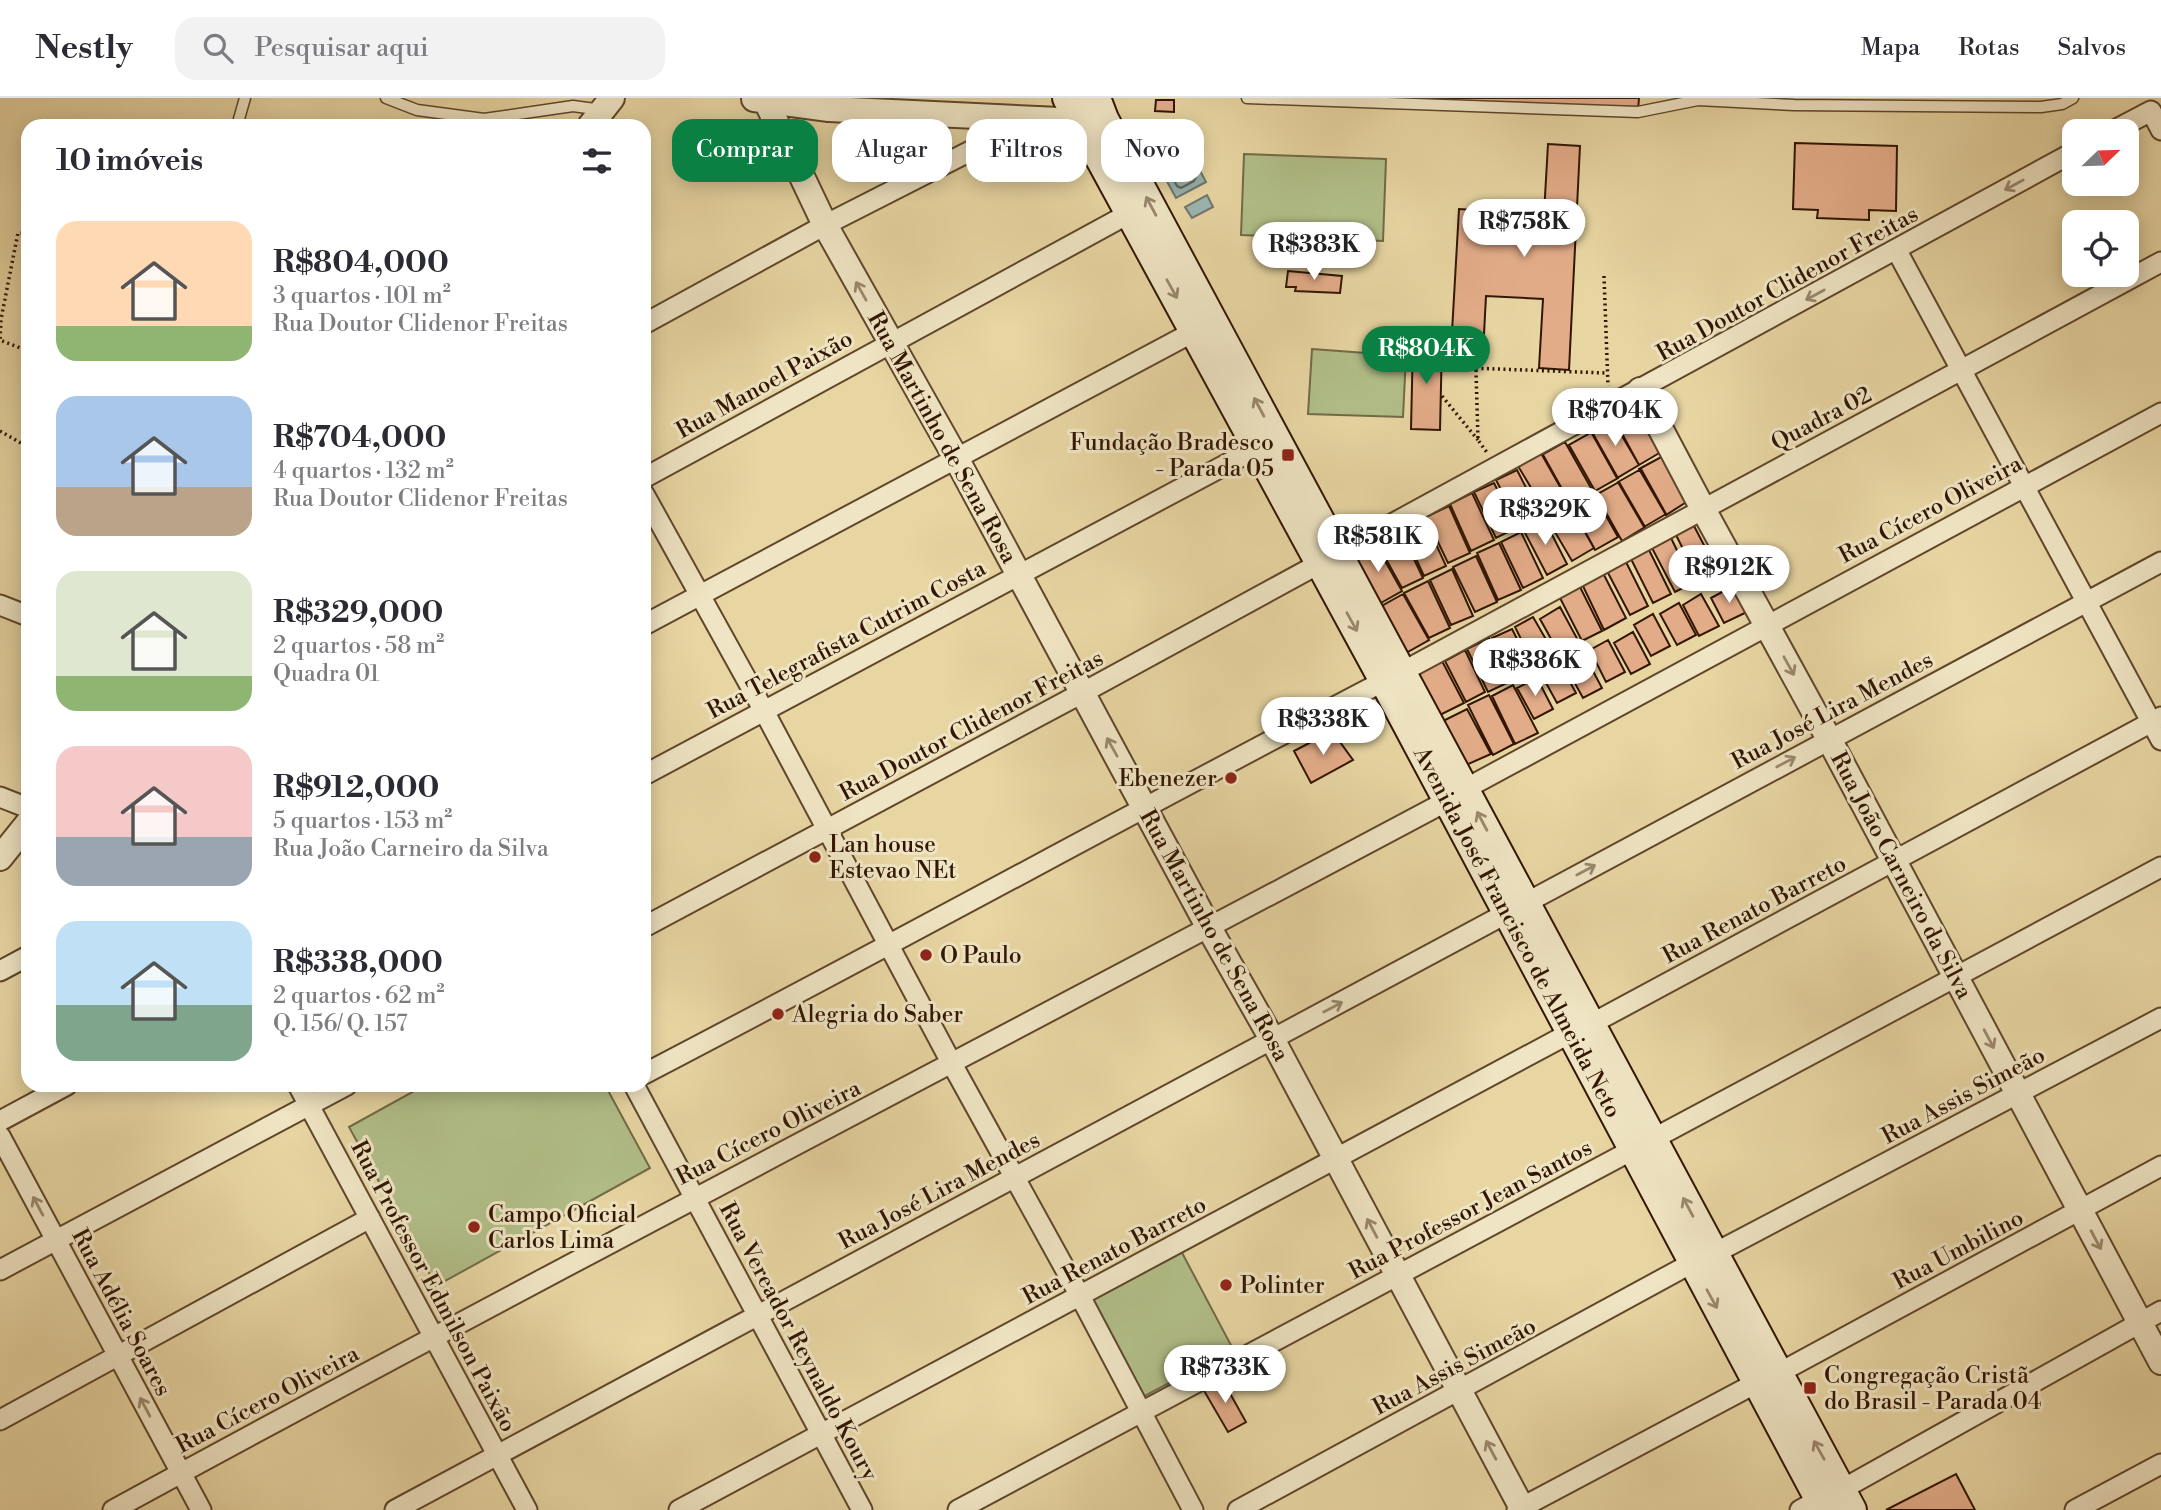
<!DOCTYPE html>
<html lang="pt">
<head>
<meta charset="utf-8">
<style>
	:root { --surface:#fff; --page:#f2f2f3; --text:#2b2b33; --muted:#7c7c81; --line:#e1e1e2; --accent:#0b8043 }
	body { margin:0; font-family:"Libre Bodoni",serif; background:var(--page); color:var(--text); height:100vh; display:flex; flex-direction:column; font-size:26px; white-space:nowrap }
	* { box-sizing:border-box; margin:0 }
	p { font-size:23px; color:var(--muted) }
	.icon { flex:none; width:38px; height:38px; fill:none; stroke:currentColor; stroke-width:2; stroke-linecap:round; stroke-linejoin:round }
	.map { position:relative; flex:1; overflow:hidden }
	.drawer { position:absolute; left:21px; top:21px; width:630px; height:973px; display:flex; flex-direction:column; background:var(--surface); border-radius:21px; box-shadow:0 4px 18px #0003 }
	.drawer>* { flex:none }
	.banner { position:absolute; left:672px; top:21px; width:665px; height:63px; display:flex; gap:14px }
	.needle { width:46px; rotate:67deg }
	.controls { position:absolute; left:2062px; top:21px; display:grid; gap:14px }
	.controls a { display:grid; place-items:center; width:77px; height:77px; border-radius:14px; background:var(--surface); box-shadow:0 4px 18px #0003; font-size:35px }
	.price { position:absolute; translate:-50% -60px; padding:0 16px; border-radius:24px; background:#fff; color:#222; font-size:23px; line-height:46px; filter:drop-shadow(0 2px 4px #0008) }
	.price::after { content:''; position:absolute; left:50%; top:42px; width:21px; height:16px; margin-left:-10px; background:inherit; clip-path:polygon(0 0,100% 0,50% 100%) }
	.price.active { background:var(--accent); color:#fff }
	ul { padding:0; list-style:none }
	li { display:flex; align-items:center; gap:21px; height:175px; padding:0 35px }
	li span { display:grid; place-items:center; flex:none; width:196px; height:140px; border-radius:21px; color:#555 }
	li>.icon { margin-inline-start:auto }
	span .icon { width:84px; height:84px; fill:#fffc; stroke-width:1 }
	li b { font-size:30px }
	h2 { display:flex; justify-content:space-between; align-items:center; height:84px; padding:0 35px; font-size:30px }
	.tag { padding:0 24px; border-radius:21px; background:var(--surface); box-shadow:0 4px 18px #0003; font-size:24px; line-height:63px }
	.tag.active { background:var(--accent); color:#fff }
	header { display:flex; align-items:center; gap:42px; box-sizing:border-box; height:98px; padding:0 35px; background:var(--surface); border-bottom:2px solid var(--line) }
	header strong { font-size:33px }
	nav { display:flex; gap:38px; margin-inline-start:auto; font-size:24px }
	.search { width:490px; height:63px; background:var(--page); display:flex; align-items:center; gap:18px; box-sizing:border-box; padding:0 24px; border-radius:21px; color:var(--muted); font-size:26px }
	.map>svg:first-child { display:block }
</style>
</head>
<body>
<header>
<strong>Nestly</strong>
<div class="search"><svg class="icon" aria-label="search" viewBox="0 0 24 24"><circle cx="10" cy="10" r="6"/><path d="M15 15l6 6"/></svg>Pesquisar aqui</div>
<nav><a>Mapa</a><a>Rotas</a><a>Salvos</a></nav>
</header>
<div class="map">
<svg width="2161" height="1412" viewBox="0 0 2161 1412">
	<rect width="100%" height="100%" fill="#e7d5a2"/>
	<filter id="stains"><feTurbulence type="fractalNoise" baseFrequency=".00286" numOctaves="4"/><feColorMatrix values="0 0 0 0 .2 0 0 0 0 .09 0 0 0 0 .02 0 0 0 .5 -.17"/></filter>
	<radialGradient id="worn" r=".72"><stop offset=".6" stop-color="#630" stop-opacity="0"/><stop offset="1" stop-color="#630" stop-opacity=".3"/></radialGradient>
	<path fill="#b1be88" stroke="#726a46" stroke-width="2" d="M1244 56 1386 61 1383 143 1241 137Z
		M1312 251 1406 258 1403 319 1308 316Z
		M425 987H605L650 1070 436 1188 349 1029Z
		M1179 1149 1233 1251 1141 1300 1088 1197Z"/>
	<path fill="#9bb6b1" stroke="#71766b" stroke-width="2" d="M1177 28 1206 84 1176 100 1146 45Z
		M1207 97 1213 109 1192 120 1185 109Z"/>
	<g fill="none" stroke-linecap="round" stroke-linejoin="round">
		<path stroke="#66665a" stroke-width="2" d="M1171 39 1175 40 1196 79 1194 83 1181 90 1177 88 1157 49 1158 46Z"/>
	</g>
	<path fill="#e3ac89" stroke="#321603" stroke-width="2" d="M1283 0H1639L1638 12Z
		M1156 2H1174V14L1155 13Z
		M1031 40 1059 49 1067 61 1029 83 1008 46 1017 41Z
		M1795 45 1897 48 1896 113 1869 112V122L1817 120 1818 112 1793 111Z
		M1548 46 1580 48 1569 272 1539 270 1543 201 1486 198 1484 236 1452 234 1459 111 1544 116Z
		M1288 173 1342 178 1340 195 1295 193 1296 189H1286Z
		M1413 243 1442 244 1440 332 1411 331Z
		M1636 308 1661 354 1639 367 1612 321Z
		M1614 321 1639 367 1617 380 1591 334Z
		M1592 334 1618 380 1595 393 1569 347Z
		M1565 344 1591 390 1568 403 1542 357Z
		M1542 355 1567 400 1545 413 1518 368Z
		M1663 358 1688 403 1666 417 1639 371Z
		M1641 371 1666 416 1644 429 1618 384Z
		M1517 372 1540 417 1520 428 1496 382Z
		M1619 384 1645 429 1622 443 1596 397Z
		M1494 385 1516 430 1496 440 1474 394Z
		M1592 393 1618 439 1595 452 1569 406Z
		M1472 395 1494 442 1471 453 1450 406Z
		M1569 404 1594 450 1572 463 1545 417Z
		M1449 408 1470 455 1448 465 1426 419Z
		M1544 421 1567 466 1547 477 1523 431Z
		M1425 422 1446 468 1424 478 1403 432Z
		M1694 428 1717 472 1698 481 1676 437Z
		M1401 434 1423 480 1402 490 1377 445Z
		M1521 434 1543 480 1523 490 1501 444Z
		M1671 440 1693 485 1675 494 1652 450Z
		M1499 445 1521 492 1498 502 1477 455Z
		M1376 447 1402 493 1379 506 1353 460Z
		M1649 452 1671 496 1653 505 1631 461Z
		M1476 458 1497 504 1475 514 1453 469Z
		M1626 464 1648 508 1630 517 1607 473Z
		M1452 471 1473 518 1451 527 1430 482Z
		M1603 475 1626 520 1604 532 1582 486Z
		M1428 483 1450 530 1429 540 1404 495Z
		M1579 487 1602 533 1582 543 1559 498Z
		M1733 488 1747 514 1724 525 1711 500Z
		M1403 496 1429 542 1406 555 1380 509Z
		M1701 496 1719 528 1699 538 1683 507Z
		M1679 505 1696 537 1677 547 1660 516Z
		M1560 509 1580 546 1560 557 1540 521Z
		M1653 516 1670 548 1651 558 1634 527Z
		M1533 519 1551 550 1531 561 1515 529Z
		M1512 531 1529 565 1510 575 1492 540Z
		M1633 534 1650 566 1631 576 1614 545Z
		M1489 540 1511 583 1488 594 1467 551Z
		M1608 542 1625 574 1606 584 1590 552Z
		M1465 552 1485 594 1466 604 1445 563Z
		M1585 558 1602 590 1583 600 1566 569Z
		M1441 561 1464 605 1440 617 1417 574Z
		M1559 564 1576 595 1557 605 1540 574Z
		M1537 580 1553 611 1534 621 1517 590Z
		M1513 587 1538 635 1515 646 1492 598Z
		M1489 597 1514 646 1493 657 1468 607Z
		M1467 611 1491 656 1466 667 1443 623Z
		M1332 633 1353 662 1311 685 1294 653Z
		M1222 1281 1246 1324 1228 1334 1203 1291Z
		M1956 1376 1975 1412H1886Z"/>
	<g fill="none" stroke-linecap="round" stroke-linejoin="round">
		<defs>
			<path id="service" d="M386 0 417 12 484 21 573 8 602 12
				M1247 0 1638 14 1698 2 1794 7 2041 9 2062 6 2073 0
				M237 28 245 0"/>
			<path id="minor" d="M2113 33 2151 13 2161 32
				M1897 153 2161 642
				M644 226 825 127 988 44 1017 20
				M644 380 1130 115
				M644 396 764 613 952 966 1080 1198 1193 1412
				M0 507 28 518
				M644 527 1195 233
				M1402 574 2161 164
				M644 677 1257 350
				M1465 691 2161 315
				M0 699 28 710
				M644 829 1082 595 2074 54
				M0 873 28 858
				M1591 926 2161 619
				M644 976C892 847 1137 712 1384 583
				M298 987 527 1412
				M634 987 862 1412
				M0 1023 67 987
				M0 1038 201 1412
				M1651 1042 2161 769
				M1713 1156 2161 920
				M0 1172 347 987
				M1777 1276 2161 1068
				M0 1322 370 1120
				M1841 1392 2161 1213
				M113 1412C555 1171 1002 940 1447 703
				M395 1412 2161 464
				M679 1412 1572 934
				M958 1412 1634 1051
				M1238 1412 1692 1165
				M1517 1412 1758 1284
				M1800 1412 1820 1401
				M2075 1412 2161 1366"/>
			<path id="tertiary" d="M754 1 829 11 1081 23
				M766 3 825 127 956 360 1209 830 1272 941 1523 1412
				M590 28 612 0
				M1640 292 1703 411 1829 641 2161 1264
				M0 760 28 725"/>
			<path id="secondary" d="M1067 0 1384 583 1825 1412
				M1096 0 1104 21 1852 1412"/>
		</defs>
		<use href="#service" stroke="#5f462b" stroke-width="13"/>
		<use href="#minor" stroke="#5f462b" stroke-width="23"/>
		<use href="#tertiary" stroke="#5f462b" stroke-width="28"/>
		<use href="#secondary" stroke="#321603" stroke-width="32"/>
		<path stroke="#321603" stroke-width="3.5" stroke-dasharray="2 3.5" stroke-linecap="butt" d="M28 135H18L1 221 0 242 28 253
			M1604 178 1608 288
			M1475 239 1478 342 1488 356
			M1443 269 1606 275
			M1442 298 1478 342
			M0 333 28 349"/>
		<use href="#service" stroke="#efe4c3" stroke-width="10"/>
		<use href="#minor" stroke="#efe4c3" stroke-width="19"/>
		<use href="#tertiary" stroke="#efe4c3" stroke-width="24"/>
		<use href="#secondary" stroke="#efe4c3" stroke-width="28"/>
	</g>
	<defs><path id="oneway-shaft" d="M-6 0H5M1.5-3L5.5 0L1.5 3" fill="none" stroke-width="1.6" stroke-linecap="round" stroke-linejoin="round" transform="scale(1.75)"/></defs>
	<g stroke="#9a876d">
		<use href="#oneway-shaft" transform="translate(2014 87) rotate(151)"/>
		<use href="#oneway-shaft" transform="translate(1151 108) rotate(-118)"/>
		<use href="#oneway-shaft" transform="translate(1172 191) rotate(61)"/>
		<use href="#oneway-shaft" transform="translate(861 193) rotate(-119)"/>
		<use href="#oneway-shaft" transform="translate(1815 197) rotate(151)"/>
		<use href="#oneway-shaft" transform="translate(1259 309) rotate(-118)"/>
		<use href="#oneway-shaft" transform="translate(1352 524) rotate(61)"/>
		<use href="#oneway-shaft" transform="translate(1789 568) rotate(61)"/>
		<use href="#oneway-shaft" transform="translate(1112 649) rotate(-119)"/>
		<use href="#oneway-shaft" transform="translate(1786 664) rotate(-28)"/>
		<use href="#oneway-shaft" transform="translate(1482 723) rotate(-118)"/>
		<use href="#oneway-shaft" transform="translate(1586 772) rotate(-28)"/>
		<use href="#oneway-shaft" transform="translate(1333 909) rotate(-28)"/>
		<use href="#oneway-shaft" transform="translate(1989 941) rotate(62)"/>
		<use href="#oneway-shaft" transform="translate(38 1108) rotate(-118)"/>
		<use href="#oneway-shaft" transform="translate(1688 1109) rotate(-118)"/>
		<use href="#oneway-shaft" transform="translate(1372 1130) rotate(-118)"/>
		<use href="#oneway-shaft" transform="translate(2096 1142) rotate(62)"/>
		<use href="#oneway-shaft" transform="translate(1712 1201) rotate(61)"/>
		<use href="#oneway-shaft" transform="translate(145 1309) rotate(-118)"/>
		<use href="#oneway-shaft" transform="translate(1491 1352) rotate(-118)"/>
		<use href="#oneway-shaft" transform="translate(1819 1352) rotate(-119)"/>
	</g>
	<g fill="#8f2418" stroke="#efe4c3" stroke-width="2.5">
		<rect x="1281" y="350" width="14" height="14" rx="3.5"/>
		<circle cx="1231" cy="680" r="7"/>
		<circle cx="815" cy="759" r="7"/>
		<circle cx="926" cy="857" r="7"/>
		<circle cx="778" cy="916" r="7"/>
		<circle cx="474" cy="1129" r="7"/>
		<circle cx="1226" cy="1187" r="7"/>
		<rect x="1803" y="1283" width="14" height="14" rx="3.5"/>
	</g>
	<g text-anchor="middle" stroke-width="6" stroke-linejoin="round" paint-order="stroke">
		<g font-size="23" fill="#321603" stroke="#efe4c3">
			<text transform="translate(1787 185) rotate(-29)" y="8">Rua Doutor Clidenor Freitas</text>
			<text transform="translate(764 286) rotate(-29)" y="8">Rua Manoel Paixão</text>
			<text transform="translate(1821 320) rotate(-28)" y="8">Quadra 02</text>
			<text transform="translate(943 339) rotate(61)" y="8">Rua Martinho de Sena Rosa</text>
			<text transform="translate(1930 411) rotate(-28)" y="8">Rua Cícero Oliveira</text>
			<text transform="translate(846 541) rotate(-28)" y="8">Rua Telegrafista Cutrim Costa</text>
			<text transform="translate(1832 612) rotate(-28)" y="8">Rua José Lira Mendes</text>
			<text transform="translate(971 627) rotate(-28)" y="8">Rua Doutor Clidenor Freitas</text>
			<text transform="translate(1902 777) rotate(62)" y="8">Rua João Carneiro da Silva</text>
			<text transform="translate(1754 811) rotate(-28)" y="8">Rua Renato Barreto</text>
			<text transform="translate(1518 834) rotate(62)" y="8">Avenida José Francisco de Almeida Neto</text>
			<text transform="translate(1215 837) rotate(61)" y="8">Rua Martinho de Sena Rosa</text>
			<text transform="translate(1963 997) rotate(-28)" y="8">Rua Assis Simeão</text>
			<text transform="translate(768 1034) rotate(-27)" y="8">Rua Cícero Oliveira</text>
			<text transform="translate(939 1092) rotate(-28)" y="8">Rua José Lira Mendes</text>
			<text transform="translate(1470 1111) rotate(-28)" y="8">Rua Professor Jean Santos</text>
			<text transform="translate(1958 1151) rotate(-28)" y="8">Rua Umbilino</text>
			<text transform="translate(1114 1152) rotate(-28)" y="8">Rua Renato Barreto</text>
			<text transform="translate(434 1188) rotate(62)" y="8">Rua Professor Edmilson Paixão</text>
			<text transform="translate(122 1214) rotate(62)" y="8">Rua Adélia Soares</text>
			<text transform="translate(799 1243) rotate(62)" y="8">Rua Vereador Reynaldo Koury</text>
			<text transform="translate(1454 1268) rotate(-28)" y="8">Rua Assis Simeão</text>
			<text transform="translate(267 1301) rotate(-28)" y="8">Rua Cícero Oliveira</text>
		</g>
		<g font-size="23" fill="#321603" stroke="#efe4c3" text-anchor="start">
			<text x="1274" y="352" text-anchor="end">Fundação Bradesco<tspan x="1274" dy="26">- Parada 05</tspan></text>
			<text x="1217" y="688" text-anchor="end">Ebenezer</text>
			<text x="829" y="754">Lan house<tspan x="829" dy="26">Estevao NEt</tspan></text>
			<text x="940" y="865">O Paulo</text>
			<text x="792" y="924">Alegria do Saber</text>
			<text x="488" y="1124">Campo Oficial<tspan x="488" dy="26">Carlos Lima</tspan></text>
			<text x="1240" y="1195">Polinter</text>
			<text x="1824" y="1285">Congregação Cristã<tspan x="1824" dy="26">do Brasil - Parada 04</tspan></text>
		</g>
	</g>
	<rect width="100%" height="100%" filter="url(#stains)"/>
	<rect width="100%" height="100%" fill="url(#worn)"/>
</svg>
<div class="controls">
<a><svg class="needle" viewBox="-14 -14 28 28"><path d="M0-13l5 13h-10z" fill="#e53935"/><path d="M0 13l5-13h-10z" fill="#7c7c81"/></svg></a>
<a><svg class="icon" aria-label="locate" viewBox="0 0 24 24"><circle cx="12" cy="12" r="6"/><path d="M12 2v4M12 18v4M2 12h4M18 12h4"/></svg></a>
</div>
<b class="price" style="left:1524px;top:161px">R$758K</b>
<b class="price" style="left:1314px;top:184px">R$383K</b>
<b class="price active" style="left:1426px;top:288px">R$804K</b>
<b class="price" style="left:1615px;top:350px">R$704K</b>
<b class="price" style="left:1545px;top:449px">R$329K</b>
<b class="price" style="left:1378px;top:476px">R$581K</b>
<b class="price" style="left:1729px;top:507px">R$912K</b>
<b class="price" style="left:1535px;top:600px">R$386K</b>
<b class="price" style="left:1323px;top:659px">R$338K</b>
<b class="price" style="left:1225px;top:1307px">R$733K</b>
<div class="banner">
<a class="tag active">Comprar</a>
<a class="tag">Alugar</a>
<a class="tag">Filtros</a>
<a class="tag">Novo</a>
</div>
<section class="drawer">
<h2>10 imóveis<svg class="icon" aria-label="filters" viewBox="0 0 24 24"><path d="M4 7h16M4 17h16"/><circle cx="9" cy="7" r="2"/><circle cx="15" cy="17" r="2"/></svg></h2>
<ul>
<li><span style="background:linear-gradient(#ffd9b3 75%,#8fb573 0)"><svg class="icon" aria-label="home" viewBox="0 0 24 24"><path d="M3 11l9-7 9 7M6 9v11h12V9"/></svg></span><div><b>R$804,000</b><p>3 quartos · 101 m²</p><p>Rua Doutor Clidenor Freitas</p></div></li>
<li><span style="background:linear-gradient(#a9c7e8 65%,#b9a48a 0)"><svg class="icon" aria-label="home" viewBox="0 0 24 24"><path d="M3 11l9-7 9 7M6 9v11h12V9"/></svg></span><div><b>R$704,000</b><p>4 quartos · 132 m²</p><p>Rua Doutor Clidenor Freitas</p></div></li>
<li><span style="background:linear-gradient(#dfe7d0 75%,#8fb573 0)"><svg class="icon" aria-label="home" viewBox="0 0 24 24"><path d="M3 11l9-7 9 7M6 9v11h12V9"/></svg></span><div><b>R$329,000</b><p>2 quartos · 58 m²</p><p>Quadra 01</p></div></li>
<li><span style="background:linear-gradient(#f6c9c9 65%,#9aa5b1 0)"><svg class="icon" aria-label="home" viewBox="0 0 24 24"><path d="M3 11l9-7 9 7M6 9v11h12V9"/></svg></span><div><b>R$912,000</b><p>5 quartos · 153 m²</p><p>Rua João Carneiro da Silva</p></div></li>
<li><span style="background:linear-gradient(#bfe0f5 60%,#7fa58c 0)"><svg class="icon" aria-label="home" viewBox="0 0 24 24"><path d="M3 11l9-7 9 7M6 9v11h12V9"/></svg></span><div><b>R$338,000</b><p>2 quartos · 62 m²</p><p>Q. 156/ Q. 157</p></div></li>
</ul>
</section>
</div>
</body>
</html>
